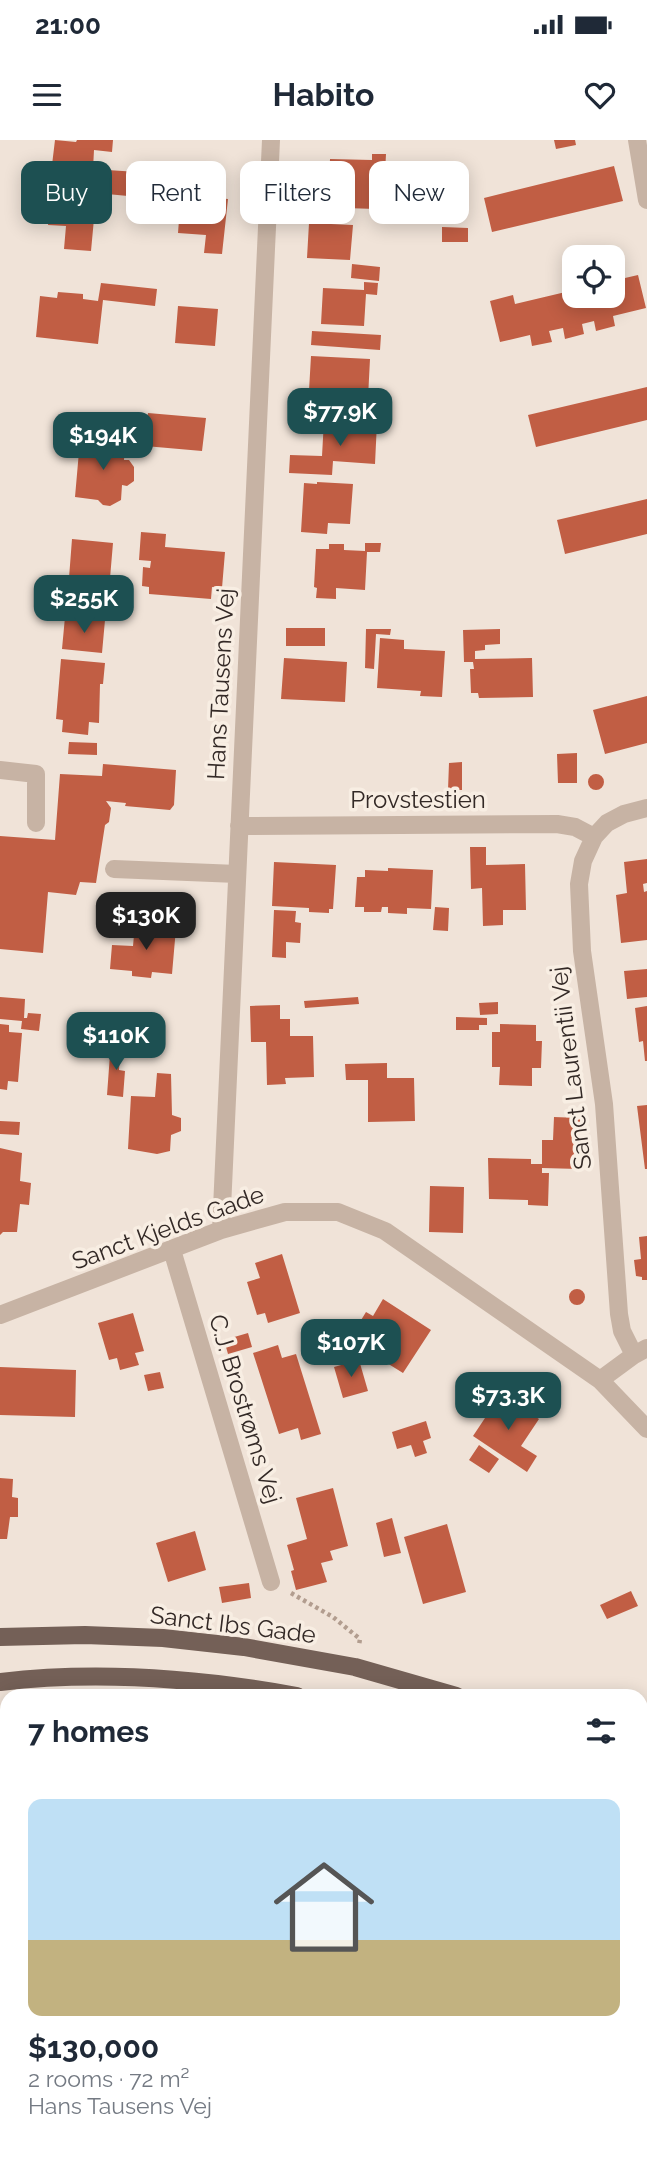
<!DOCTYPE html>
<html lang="en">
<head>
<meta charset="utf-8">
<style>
	:root { --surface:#fff; --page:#f2f2f3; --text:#1f2937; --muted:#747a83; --line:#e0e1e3; --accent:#1d5052 }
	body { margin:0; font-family:Raleway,sans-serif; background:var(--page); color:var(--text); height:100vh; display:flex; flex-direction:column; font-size:26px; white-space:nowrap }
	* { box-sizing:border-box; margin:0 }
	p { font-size:23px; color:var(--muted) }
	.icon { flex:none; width:38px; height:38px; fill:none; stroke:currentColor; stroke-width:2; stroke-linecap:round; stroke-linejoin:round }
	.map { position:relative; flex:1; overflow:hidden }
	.side { position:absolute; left:0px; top:1549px; width:648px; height:471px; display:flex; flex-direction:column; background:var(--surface); border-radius:21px 21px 0 0; box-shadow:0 4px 18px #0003 }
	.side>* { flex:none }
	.guide { position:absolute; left:21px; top:21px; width:606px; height:63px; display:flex; gap:14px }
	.buttons { position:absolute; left:562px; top:105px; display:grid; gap:14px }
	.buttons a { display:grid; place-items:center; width:63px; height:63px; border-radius:14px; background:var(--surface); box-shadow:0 4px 18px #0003; font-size:35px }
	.price { position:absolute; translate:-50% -60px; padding:0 16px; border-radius:14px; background:var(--accent); color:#fff; font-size:23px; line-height:46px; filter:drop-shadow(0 2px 4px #0008) }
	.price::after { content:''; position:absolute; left:50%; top:42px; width:21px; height:16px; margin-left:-10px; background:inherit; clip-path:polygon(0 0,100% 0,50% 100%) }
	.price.selected { background:#222; color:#fff }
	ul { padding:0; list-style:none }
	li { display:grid; align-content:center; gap:14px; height:371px; padding:0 28px }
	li+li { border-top:2px solid var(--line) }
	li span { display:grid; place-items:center; height:217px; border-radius:14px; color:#555 }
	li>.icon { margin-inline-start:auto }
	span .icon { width:126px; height:126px; fill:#fffc; stroke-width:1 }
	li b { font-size:30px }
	h2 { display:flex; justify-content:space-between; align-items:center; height:84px; padding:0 28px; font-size:30px }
	.chip { padding:0 24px; border-radius:14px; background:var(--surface); box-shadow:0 4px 18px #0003; font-size:24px; line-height:63px }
	.chip.selected { background:var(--accent); color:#fff }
	.status { display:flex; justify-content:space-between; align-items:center; height:49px; padding:0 35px; background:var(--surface); direction:ltr }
	.status svg { height:19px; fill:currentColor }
	header { display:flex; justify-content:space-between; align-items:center; height:91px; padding:0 28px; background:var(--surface); font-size:32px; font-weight:700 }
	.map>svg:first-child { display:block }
</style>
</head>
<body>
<div class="status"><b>21:00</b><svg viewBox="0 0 49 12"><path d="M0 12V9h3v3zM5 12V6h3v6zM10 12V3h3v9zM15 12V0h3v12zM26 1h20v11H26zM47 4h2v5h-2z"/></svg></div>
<header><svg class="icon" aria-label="menu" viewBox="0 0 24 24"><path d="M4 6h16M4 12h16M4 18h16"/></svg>Habito<svg class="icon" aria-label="heart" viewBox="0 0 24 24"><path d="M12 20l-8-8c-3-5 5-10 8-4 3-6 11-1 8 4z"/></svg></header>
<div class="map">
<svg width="647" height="2018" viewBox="0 0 647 2018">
	<rect width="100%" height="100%" fill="#f0e3d8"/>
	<path fill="#c15e44" d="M55 0 76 2 77 0H113L112 12 94 10 93 29 52 25Z
		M554 0H575L576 5 556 9Z
		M372 14H386L384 52H377L376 69 345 68 346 55H328L330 19 372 20Z
		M614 26 623 61 492 92 484 58Z
		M107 30 138 32 137 49H129L128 56 107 54 106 69 95 68 91 111 64 109 66 86 48 85 51 47 64 48 65 42 85 44 84 48 105 50Z
		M147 37 177 40 176 54 228 59 222 114 204 113 206 95 178 93 180 67 144 64Z
		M309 83 353 85 350 120 307 118Z
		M442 87 468 88V102H442Z
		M352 124 380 127 379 141 351 138Z
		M638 135 646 168 613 176 615 186 596 191 594 181 582 184 584 194 565 199 563 188 549 191 552 202 532 206 530 195 500 202 490 161 513 155 515 164 574 150V156H612V141Z
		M364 142 378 143 377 155 366 154 364 186 321 184 323 148 364 150Z
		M101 143 157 149 155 166 103 160 98 204 36 197 40 156 57 158 58 152 83 154V159L98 161Z
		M178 166 218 169 215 206 175 203Z
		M312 191 381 195 380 210 311 205Z
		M311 216 370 219 368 258 351 257V271L308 268Z
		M647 247V280L536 307 528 275Z
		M148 273 206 278 202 311 145 306Z
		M324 280 377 282 375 324 333 321 332 335 289 333 290 315 322 316Z
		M80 300 125 303 124 320H129L134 327V341L127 346 122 345 121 360 110 366 103 365 98 360 75 357Z
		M317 342 353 344 350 384 328 383 327 394 301 392 304 343 317 344Z
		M647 359V394L565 414 557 380Z
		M141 392 166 394 165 407 225 412 222 448 212 447 211 459 149 454V447L142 446 143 427 150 428 151 421 139 420Z
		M72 399 113 403 109 450 121 451 119 469 97 467 98 454 68 451Z
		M365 403H381L380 412H367L365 450 336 448V459L316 458 317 448 314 447 316 409H329V404H344V410L365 411Z
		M65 477 105 480 102 513 62 509Z
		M286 488H325V506H286Z
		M366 489H391L390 495 376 494 374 529 365 528Z
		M500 489V504L485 505V510L475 511V519L532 518 533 557 479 558 478 553H471L470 529H474L473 522H464L463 490Z
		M380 498 404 500V509L445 511 442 557 420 556 421 551 377 548Z
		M284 518 347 522 345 562 281 559Z
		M61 519 105 523 103 544H100L99 583 89 582 88 595 62 592 63 580 56 579Z
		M647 556V603L605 614 593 570Z
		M69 602 97 603V615L68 614Z
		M577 613V643H558L557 614Z
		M462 622V650H448L449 623Z
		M103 624 176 630 174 665 170 670 125 666 126 663 106 661 111 668 109 682 105 685 96 743 80 742 76 755 48 752 43 813 0 809V696L55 700 60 634 102 636Z
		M588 642a8 8 0 1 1 16 0a8 8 0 1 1-16 0Z
		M470 707H486V725L525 724 526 770H503V785L483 786 482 748 471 749Z
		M647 719V743L643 744 644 752 647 751V800L621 803 616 755 627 753 624 722Z
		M274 722 336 725 333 769H329V773L309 772V768L272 766Z
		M388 728 433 730 431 769 407 768V774L388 773V767H382L381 772H364V767H355L357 737H365V730L388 731Z
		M105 763 137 766 136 784 103 781Z
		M435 767 449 768 448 791 433 790Z
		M274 770 296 771 295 782 301 783 300 803 286 802V818L272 817Z
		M135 784 176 788 172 834 152 832 151 838 132 836V831L110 829 112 805 133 806Z
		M647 829V857L627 859 624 831Z
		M0 857 25 859 24 878H27L28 873 41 874 39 891 21 889 22 881 0 879Z
		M358 857 359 864 305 868 304 861Z
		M498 862V874L480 875 479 863Z
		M280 865V879H290V896H313L314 937 285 938 286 944 267 945 266 902H251L250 866Z
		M647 866V921H645L643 901 639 902 635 868Z
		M456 877 487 878V885H479V890H456Z
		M0 884 9 885V892L22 893 18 942 8 941 7 950 0 949Z
		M500 884 536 885V901H542L541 928H532V946L499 945 500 927H492V892H500Z
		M111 901 121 902 119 930 125 931 123 957 107 955Z
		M387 923V938H414L415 981 368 982V940H346L345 924Z
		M157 933 171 934 172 975 181 978V991L171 995 170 1011 157 1014 128 1009 131 956 155 957Z
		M647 965V1029H645L637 966Z
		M554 977 580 978 579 1029 542 1028V1033H549L548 1066 528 1065V1060L489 1059 488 1018 531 1019V1024H542V1000H553Z
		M0 981 20 982 19 995 0 994Z
		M0 1008 22 1013 20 1041 31 1043 29 1065 20 1064 17 1092H3L0 1095Z
		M430 1046 464 1047 463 1093 429 1092Z
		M647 1096V1140H642V1137L636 1136 634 1120 641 1119 639 1097Z
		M282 1114 300 1173 268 1183 265 1173 257 1175 247 1142 260 1138 255 1123Z
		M569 1157a8 8 0 1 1 16 0a8 8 0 1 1-16 0Z
		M383 1159 431 1190 403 1233 374 1215 370 1220 363 1215 366 1210 349 1200 366 1172 373 1176Z
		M133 1173 144 1211 135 1213 139 1225 120 1230 117 1218 109 1220 98 1183Z
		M248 1193 252 1207 228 1214 224 1200Z
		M278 1205 282 1218 296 1214 321 1294 301 1300 298 1288 279 1294 253 1213Z
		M359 1220 368 1251 343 1258 334 1227Z
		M0 1227 76 1230 75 1277 0 1275Z
		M160 1232 164 1248 148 1251 144 1235Z
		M501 1254 539 1279 521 1306 537 1316 527 1332 473 1296Z
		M426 1281 431 1298 423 1301 427 1313 415 1317 411 1305 397 1309 392 1292Z
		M479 1305 499 1319 489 1333 469 1320Z
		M0 1338 13 1339 12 1357 18 1358V1377H10L7 1399H0Z
		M333 1348 348 1406 330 1411 333 1420 321 1423 327 1442 296 1450 291 1431 294 1430 287 1405 307 1399 296 1358Z
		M392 1378 401 1413 384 1417 376 1383Z
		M447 1384 466 1452 423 1464 404 1397Z
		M195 1391 206 1430 168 1442 156 1403Z
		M249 1443 251 1458 222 1463 219 1447Z
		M631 1451 638 1466 607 1479 600 1465Z
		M0 1585 7 1605 0 1607Z
		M3 1699 5 1709 7 1708V1738L0 1739V1700Z
		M7 1786V1816L0 1818V1787Z
		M0 1831 7 1853V1940L0 1941Z
		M0 1949H7V1979H0Z
		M0 1996 7 1997V2012H23V2018H0Z
		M194 2012H224L218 2018H197Z
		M400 2012H443L446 2018H401L399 2013Z
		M495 2012H542L544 2018H497Z
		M590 2012H636L639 2018H592Z"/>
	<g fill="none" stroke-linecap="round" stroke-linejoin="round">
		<path stroke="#b29d8f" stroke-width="4.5" stroke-dasharray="3.5 3.5" stroke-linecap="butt" d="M291 1453 333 1477 360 1499 359 1505"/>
		<path stroke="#c7b3a4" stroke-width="18" d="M637 0 647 60
			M0 630 36 634V683
			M239 686 557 684 575 687 594 697
			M114 729 237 734
			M221 1090 271 0
			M172 1110 271 1442
			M0 1175 221 1090 285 1072H338L385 1091 600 1240 647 1289
			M634 1215 622 1191 619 1174 604 964 582 811 579 744 583 721 594 697 607 683 624 674 647 668
			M600 1240 634 1215 647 1208
			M640 1864 647 1861
			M353 2018 355 2012"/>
		<path stroke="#746057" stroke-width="18" d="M0 1497 85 1495 163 1498 244 1507 355 1527 456 1556
			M0 1542C100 1530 198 1538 297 1556
			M640 1634 647 1638
			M640 1673 647 1677"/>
	</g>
	<g text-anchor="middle" stroke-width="7" stroke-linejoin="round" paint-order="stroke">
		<g font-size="24" fill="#332926" stroke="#f8eee3">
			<text transform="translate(221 544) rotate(-87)" y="8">Hans Tausens Vej</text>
			<text x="418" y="668">Provstestien</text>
			<text transform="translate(571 928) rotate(-97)" y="8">Sanct Laurentii Vej</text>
			<text transform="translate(168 1088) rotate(-20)" y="8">Sanct Kjelds Gade</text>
			<text transform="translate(245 1269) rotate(73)" y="8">C.J. Brostrøms Vej</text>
			<text transform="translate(233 1485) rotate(7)" y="8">Sanct Ibs Gade</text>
		</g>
	</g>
</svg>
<div class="buttons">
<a><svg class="icon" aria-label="locate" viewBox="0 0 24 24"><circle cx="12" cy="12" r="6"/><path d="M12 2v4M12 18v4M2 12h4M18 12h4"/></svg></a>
</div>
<b class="price" style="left:340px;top:308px">$77.9K</b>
<b class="price" style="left:103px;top:332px">$194K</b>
<b class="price" style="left:84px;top:495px">$255K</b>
<b class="price selected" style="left:146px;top:812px">$130K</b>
<b class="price" style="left:116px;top:932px">$110K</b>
<b class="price" style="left:351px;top:1239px">$107K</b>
<b class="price" style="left:508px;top:1292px">$73.3K</b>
<div class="guide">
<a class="chip selected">Buy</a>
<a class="chip">Rent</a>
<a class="chip">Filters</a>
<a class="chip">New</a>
</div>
<section class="side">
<h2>7 homes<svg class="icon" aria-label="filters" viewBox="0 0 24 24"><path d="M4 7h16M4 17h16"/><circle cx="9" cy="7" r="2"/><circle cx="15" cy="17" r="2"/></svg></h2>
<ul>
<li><span style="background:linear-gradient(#bfe0f5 65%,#c2b280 0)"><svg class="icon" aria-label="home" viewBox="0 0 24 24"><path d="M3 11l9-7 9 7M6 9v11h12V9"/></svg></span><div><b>$130,000</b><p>2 rooms · 72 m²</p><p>Hans Tausens Vej</p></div></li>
</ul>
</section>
</div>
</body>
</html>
